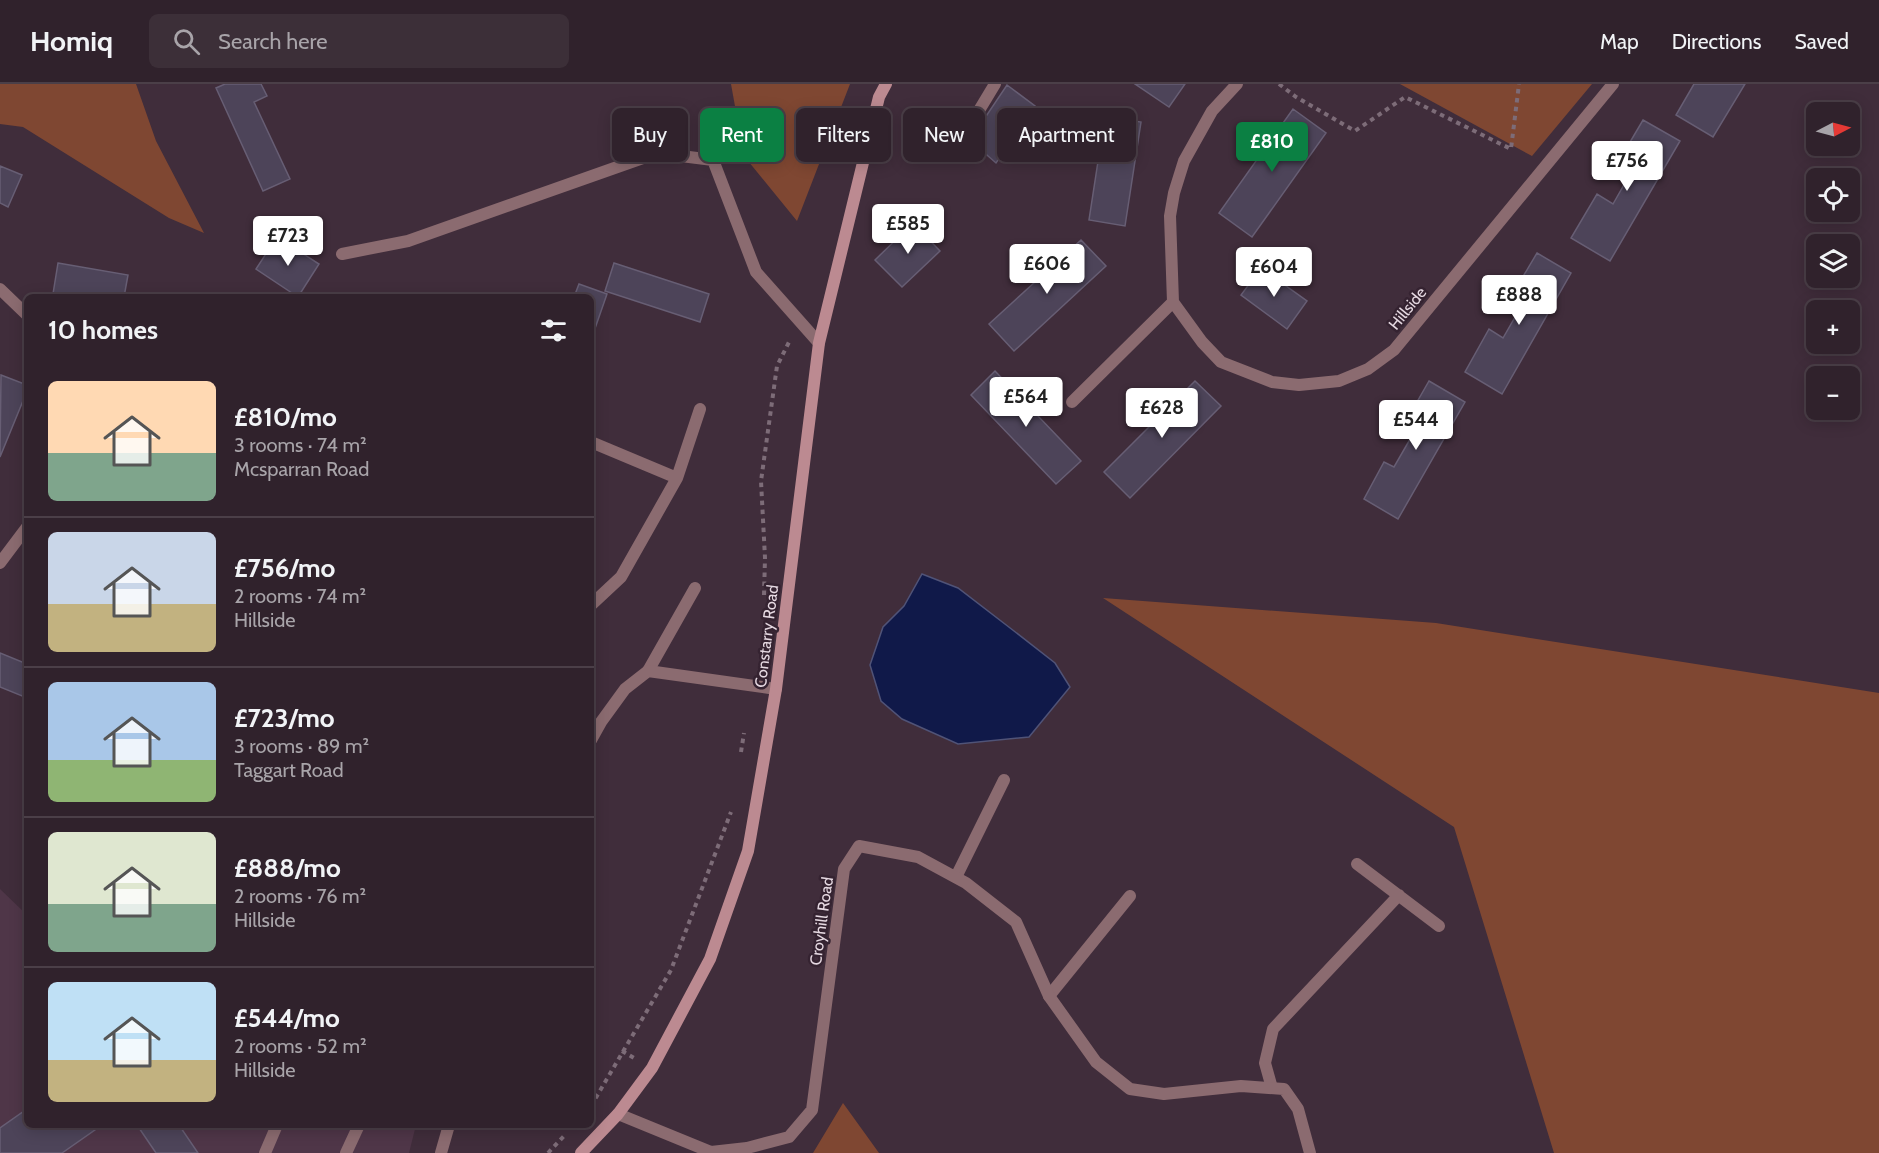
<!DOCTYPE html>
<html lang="en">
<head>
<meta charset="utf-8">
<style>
	:root { --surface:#30222c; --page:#3c2f38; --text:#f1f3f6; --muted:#a8a4a9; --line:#4b3f48; --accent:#0b8043 }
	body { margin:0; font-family:Cabin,sans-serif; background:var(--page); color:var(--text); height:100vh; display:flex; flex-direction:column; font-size:22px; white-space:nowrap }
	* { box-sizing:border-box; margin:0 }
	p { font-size:20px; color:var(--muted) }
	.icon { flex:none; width:33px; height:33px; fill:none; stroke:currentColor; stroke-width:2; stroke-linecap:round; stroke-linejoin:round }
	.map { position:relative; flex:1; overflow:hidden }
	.panel { position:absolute; left:24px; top:210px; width:570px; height:834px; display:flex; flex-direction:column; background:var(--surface); border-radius:9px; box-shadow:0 3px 15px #0003,0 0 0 2px var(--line) }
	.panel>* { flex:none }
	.top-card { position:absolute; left:612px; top:24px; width:570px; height:54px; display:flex; gap:12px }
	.needle { width:39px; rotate:84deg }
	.buttons { position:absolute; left:1806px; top:18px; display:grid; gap:12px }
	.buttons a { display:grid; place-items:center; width:54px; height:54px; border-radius:9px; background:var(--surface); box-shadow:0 3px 15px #0003,0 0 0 2px var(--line); font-size:30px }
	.price { position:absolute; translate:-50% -51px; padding:0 14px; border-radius:6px; background:#fff; color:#222; font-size:20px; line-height:39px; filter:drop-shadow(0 2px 3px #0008) }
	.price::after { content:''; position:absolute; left:50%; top:36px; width:18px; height:14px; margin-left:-9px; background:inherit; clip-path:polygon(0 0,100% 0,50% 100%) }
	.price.active { background:var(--accent); color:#fff }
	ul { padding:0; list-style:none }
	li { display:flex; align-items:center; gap:18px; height:150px; padding:0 24px }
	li+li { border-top:2px solid var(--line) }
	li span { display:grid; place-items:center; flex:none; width:168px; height:120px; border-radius:9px; color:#555 }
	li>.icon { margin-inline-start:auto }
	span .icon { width:72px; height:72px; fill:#fffc; stroke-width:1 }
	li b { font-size:26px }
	h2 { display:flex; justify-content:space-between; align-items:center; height:72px; padding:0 24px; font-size:26px }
	.pill { padding:0 21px; border-radius:9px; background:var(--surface); box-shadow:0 3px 15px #0003,0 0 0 2px var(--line); font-size:21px; line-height:54px }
	.pill.active { background:var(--accent); color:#fff }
	header { display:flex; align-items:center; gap:36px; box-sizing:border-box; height:84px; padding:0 30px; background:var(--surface); border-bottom:2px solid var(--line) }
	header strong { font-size:28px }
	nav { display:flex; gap:33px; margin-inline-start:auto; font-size:21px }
	.search { width:420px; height:54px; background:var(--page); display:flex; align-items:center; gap:15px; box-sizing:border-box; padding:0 21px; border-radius:9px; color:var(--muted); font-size:22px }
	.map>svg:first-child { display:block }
</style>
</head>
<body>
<header>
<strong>Homiq</strong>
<div class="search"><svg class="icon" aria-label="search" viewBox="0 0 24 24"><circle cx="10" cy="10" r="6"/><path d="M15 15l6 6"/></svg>Search here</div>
<nav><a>Map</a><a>Directions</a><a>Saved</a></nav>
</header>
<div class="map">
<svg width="1879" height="1069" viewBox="0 0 1879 1069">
	<rect width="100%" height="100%" fill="#402d3b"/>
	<path fill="#4f3648" d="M0 805 27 831V1041H416L409 1069H0Z"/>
	<path fill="#7f4732" d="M0 0H136L156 57 204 149 169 134 23 43 0 40Z
		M731 0H850L797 137 744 72Z
		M1400 0H1592L1532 72Z
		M1103 514 1436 539 1879 609V1069H1554L1454 743Z
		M843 1019 879 1069H813Z"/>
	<path fill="#101949" stroke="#505377" stroke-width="1.5" d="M922 490 958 504 1014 547 1055 579 1070 603 1029 653 958 660 902 635 881 617 870 581 883 543 904 522Z"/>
	<path fill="#4d4459" stroke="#675e74" stroke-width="1.5" d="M225 0H261L267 12 254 18 290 95 263 107 216 4Z
		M1135 0H1185L1169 23Z
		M1694 0H1745L1713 53 1676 31Z
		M1007 1 1035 22 996 79 970 56Z
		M1293 25 1326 49 1252 153 1219 129Z
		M1105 32 1141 38 1125 142 1089 136Z
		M1643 36 1680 57 1610 177 1571 154 1597 110 1613 120 1634 83 1620 75Z
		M0 82 22 91 8 123 0 119Z
		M913 139 940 167 902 203 875 176Z
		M277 153 319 180 298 213 256 185Z
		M1081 156 1106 182 1014 267 989 240Z
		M1537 169 1571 189 1502 310 1465 288 1489 245 1503 254 1530 207 1518 201Z
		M58 179 128 191 124 213H70L53 210Z
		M614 179 709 210 700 238 605 207Z
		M1261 184 1307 217 1287 245 1241 211Z
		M579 200 607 210 591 256V213H574Z
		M995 287 1081 377 1056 400 971 311Z
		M1 291 27 301V307L0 373Z
		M1195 297 1221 322 1130 414 1104 388Z
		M1429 297 1465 318 1398 435 1364 415 1384 378 1394 383 1420 338 1409 332Z
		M0 569 27 580V614L0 603Z
		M27 1025V1041H102L62 1069H0V1044Z
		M137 1041H179L198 1069H156Z"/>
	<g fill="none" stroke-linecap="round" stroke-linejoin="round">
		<path stroke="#7d6c78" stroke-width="4" stroke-dasharray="4.5 4.5" stroke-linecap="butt" d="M1279 0 1296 13 1355 47 1405 13 1511 65 1519 0
			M764 511 765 474 761 397 777 282 790 256
			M741 668 744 649
			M622 967 634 974
			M591 1022 671 886 731 728
			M548 1069 564 1052"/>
		<path stroke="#8b6b70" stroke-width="12" d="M342 170 408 157 657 69 713 76 756 188 819 259
			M648 587 695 504
			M1357 780 1439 842
			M956 793 1004 696
			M1049 912 1130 812
			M1272 1004 1265 979 1273 945 1399 811
			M265 1069 277 1041
			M346 1069 359 1041"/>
		<path stroke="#8b6b70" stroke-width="12" d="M957 63 995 0
			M0 205 27 231
			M1173 218 1202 258 1221 278 1272 298 1299 301 1339 297 1368 285 1394 266 1613 0
			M1173 218 1170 132 1174 109 1184 77 1212 27 1237 0
			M1072 318 1173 218
			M591 358 677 394
			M0 479 27 443
			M591 521 621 493 677 394 700 325
			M591 656 601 638 625 605 648 587 776 605
			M618 1030 711 1068 747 1064 789 1053 812 1026 844 785 859 762 918 773 966 799 1016 838 1049 912 1096 978 1130 1005 1164 1010 1241 1002 1284 1005 1298 1025 1310 1069
			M441 1069 449 1041"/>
		<path stroke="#bc8a91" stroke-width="12" d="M581 1069 618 1030 652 984 710 875 748 767 776 605 819 259 879 13 886 0"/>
	</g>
	<g text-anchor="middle" stroke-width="5" stroke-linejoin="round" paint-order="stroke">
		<g font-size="16" fill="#e6d9e2" stroke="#352331">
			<text transform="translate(1407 224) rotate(-51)" y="6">Hillside</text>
			<text transform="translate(766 552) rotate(-83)" y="6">Constarry Road</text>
			<text transform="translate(821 837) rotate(-82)" y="6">Croyhill Road</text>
		</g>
	</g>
</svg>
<div class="buttons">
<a><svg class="needle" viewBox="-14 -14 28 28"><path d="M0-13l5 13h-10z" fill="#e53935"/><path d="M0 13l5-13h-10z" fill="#a8a4a9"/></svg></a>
<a><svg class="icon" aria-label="locate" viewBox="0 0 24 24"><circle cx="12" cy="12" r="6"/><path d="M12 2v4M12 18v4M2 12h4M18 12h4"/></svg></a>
<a><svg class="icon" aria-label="layers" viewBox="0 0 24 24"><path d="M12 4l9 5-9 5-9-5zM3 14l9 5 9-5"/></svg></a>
<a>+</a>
<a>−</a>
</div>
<b class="price active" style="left:1272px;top:89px">£810</b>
<b class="price" style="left:1627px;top:108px">£756</b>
<b class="price" style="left:908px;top:171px">£585</b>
<b class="price" style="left:288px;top:183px">£723</b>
<b class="price" style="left:1047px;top:211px">£606</b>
<b class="price" style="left:1274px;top:214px">£604</b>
<b class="price" style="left:1519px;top:242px">£888</b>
<b class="price" style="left:1026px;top:344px">£564</b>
<b class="price" style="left:1162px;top:355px">£628</b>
<b class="price" style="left:1416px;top:367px">£544</b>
<div class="top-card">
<a class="pill">Buy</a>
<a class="pill active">Rent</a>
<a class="pill">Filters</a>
<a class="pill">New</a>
<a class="pill">Apartment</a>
</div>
<section class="panel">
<h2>10 homes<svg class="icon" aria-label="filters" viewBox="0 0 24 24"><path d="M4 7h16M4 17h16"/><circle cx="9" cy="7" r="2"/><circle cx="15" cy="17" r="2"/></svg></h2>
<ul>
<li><span style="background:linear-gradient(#ffd9b3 60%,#7fa58c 0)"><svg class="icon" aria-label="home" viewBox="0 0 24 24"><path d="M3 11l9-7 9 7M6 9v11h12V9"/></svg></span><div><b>£810/mo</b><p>3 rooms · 74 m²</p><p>Mcsparran Road</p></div></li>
<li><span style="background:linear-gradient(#c9d6e8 60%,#c2b280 0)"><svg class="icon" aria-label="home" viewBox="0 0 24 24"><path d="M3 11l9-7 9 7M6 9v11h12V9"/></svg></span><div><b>£756/mo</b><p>2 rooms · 74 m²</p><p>Hillside</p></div></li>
<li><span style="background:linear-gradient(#a9c7e8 65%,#8fb573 0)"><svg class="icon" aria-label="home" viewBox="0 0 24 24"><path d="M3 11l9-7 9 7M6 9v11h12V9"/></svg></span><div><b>£723/mo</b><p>3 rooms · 89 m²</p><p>Taggart Road</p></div></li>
<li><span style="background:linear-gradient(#dfe7d0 60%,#7fa58c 0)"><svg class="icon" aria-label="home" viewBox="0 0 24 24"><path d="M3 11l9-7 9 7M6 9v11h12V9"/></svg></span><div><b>£888/mo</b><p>2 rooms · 76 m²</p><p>Hillside</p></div></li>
<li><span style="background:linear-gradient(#bfe0f5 65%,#c2b280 0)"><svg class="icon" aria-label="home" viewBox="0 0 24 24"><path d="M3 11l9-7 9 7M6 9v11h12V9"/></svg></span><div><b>£544/mo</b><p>2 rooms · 52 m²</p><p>Hillside</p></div></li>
</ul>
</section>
</div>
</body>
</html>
